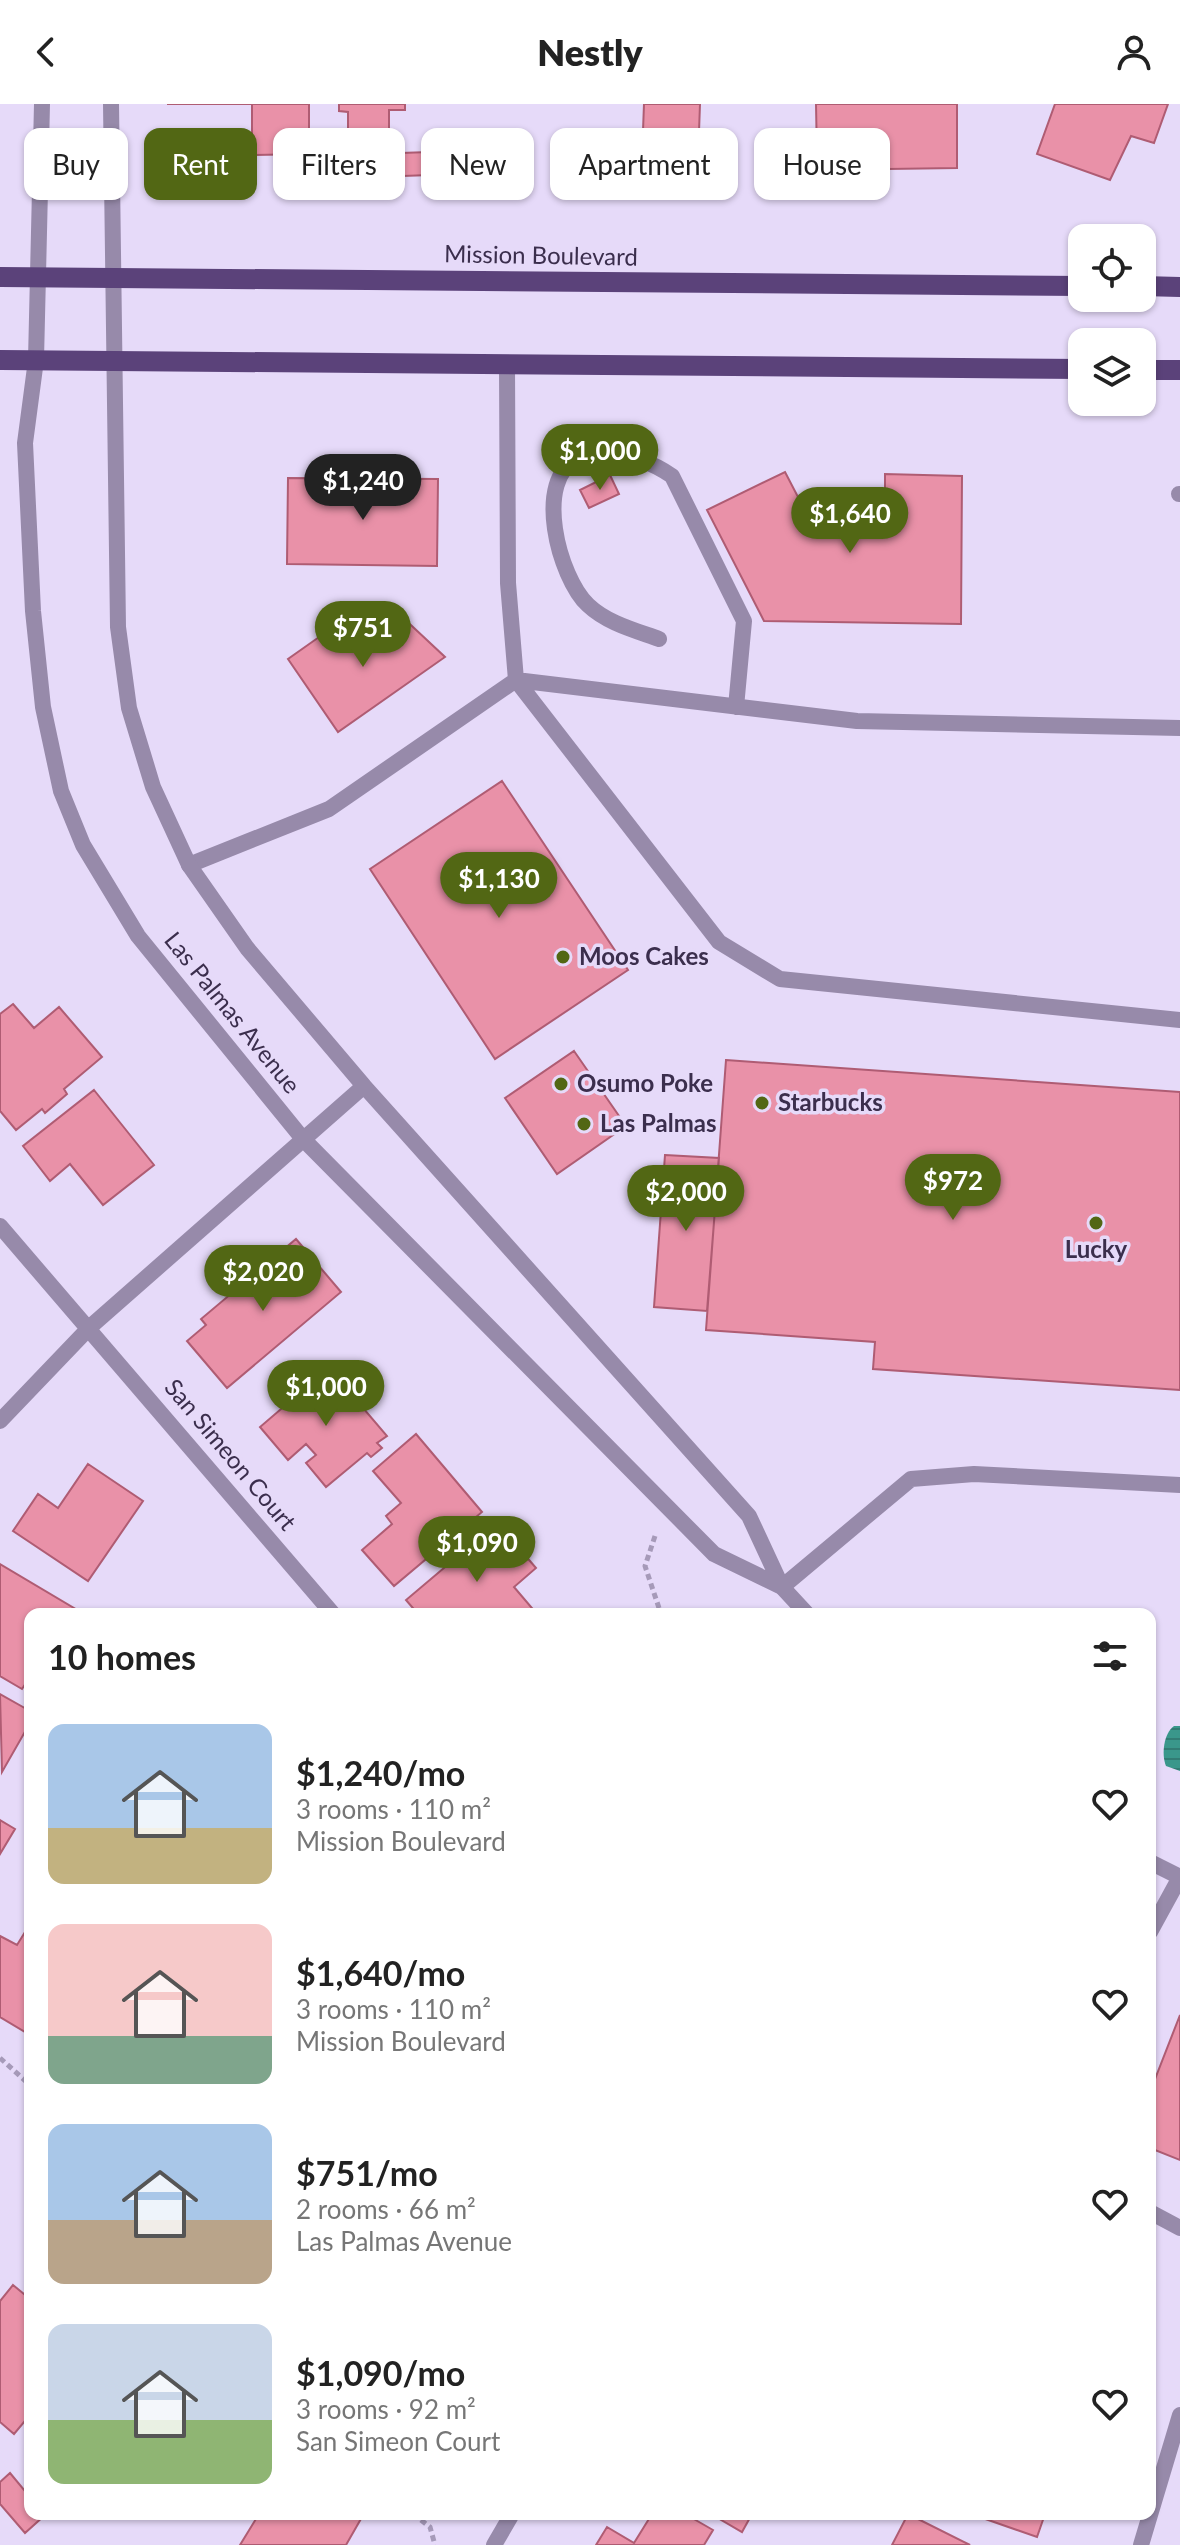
<!DOCTYPE html>
<html lang="en">
<head>
<meta charset="utf-8">
<style>
	:root { --surface:#fff; --page:#f6f6f6; --text:#222; --muted:#767676; --accent:#526714 }
	body { margin:0; font-family:Lato,sans-serif; background:var(--page); color:var(--text); height:100vh; display:flex; flex-direction:column; font-size:30px; white-space:nowrap }
	* { box-sizing:border-box; margin:0 }
	p { font-size:26px; color:var(--muted) }
	.icon { flex:none; width:44px; height:44px; fill:none; stroke:currentColor; stroke-width:2; stroke-linecap:round; stroke-linejoin:round }
	.map { position:relative; flex:1; overflow:hidden }
	.drawer { position:absolute; left:24px; top:1504px; width:1132px; height:912px; display:flex; flex-direction:column; background:var(--surface); border-radius:16px; box-shadow:0 2px 6px #0004 }
	.drawer>* { flex:none }
	.top-card { position:absolute; left:24px; top:24px; width:1132px; height:72px; display:flex; gap:16px }
	.buttons { position:absolute; left:1068px; top:120px; display:grid; gap:16px }
	.buttons a { display:grid; place-items:center; width:88px; height:88px; border-radius:16px; background:var(--surface); box-shadow:0 2px 6px #0004; font-size:40px }
	.price { position:absolute; translate:-50% -68px; padding:0 18px; border-radius:28px; background:var(--accent); color:#fff; font-size:26px; line-height:52px; filter:drop-shadow(0 2px 4px #0008) }
	.price::after { content:''; position:absolute; left:50%; top:48px; width:24px; height:18px; margin-left:-12px; background:inherit; clip-path:polygon(0 0,100% 0,50% 100%) }
	.price.selected { background:#222; color:#fff }
	ul { padding:0; list-style:none }
	li { display:flex; align-items:center; gap:24px; height:200px; padding:0 24px }
	li span { display:grid; place-items:center; flex:none; width:224px; height:160px; border-radius:16px; color:#555 }
	li>.icon { margin-inline-start:auto }
	span .icon { width:96px; height:96px; fill:#fffc; stroke-width:1 }
	li b { font-size:34px }
	h2 { display:flex; justify-content:space-between; align-items:center; height:96px; padding:0 24px; font-size:34px }
	.tag { padding:0 28px; border-radius:16px; background:var(--surface); box-shadow:0 2px 6px #0004; font-size:28px; line-height:72px }
	.tag.selected { background:var(--accent); color:#fff }
	header { display:flex; justify-content:space-between; align-items:center; height:104px; padding:0 24px; background:var(--surface); font-size:36px; font-weight:800 }
	.map>svg:first-child { display:block }
</style>
</head>
<body>
<header><svg class="icon" aria-label="back" viewBox="0 0 24 24"><path d="M15 5l-7 7 7 7"/></svg>Nestly<svg class="icon" aria-label="person" viewBox="0 0 24 24"><circle cx="12" cy="8" r="4"/><path d="M4 21q1-7 8-7t8 7"/></svg></header>
<div class="map">
<svg width="1180" height="2441" viewBox="0 0 1180 2441">
	<defs>
		<pattern id="water-rules" width="6" height="5" patternUnits="userSpaceOnUse" patternTransform="scale(2)"><rect width="6" height="5" fill="#3a978b"/><path d="M0 2.5h6" fill="none" stroke="#327c74"/></pattern>
	</defs>
	<rect width="100%" height="100%" fill="#e6daf9"/>
	<path fill="url(#water-rules)" d="M1174 1622H1180V1667L1166 1662C1161 1650 1164 1629 1174 1622Z"/>
	<path fill="#e991a8" stroke="#af5c73" stroke-width="2" d="M167 0H309V50L252 51V0Z
		M339 0H405V6H389V39L348 40V8L339 7Z
		M644 0H700L699 28 643 27Z
		M816 0H957V64L888 65 887 54 817 55Z
		M1055 0H1168L1154 39 1131 32 1110 76 1037 50Z
		M479 25 502 26 501 49H478Z
		M429 48 430 71 403 72 401 49Z
		M785 368 812 420 885 419V370L962 372 961 520 764 517 707 406Z
		M610 371 619 390 589 404 580 386Z
		M288 374 438 375 437 462 287 460Z
		M398 509 445 553 338 628 288 555 329 526 345 547Z
		M502 677 628 866 495 955 370 765Z
		M13 900 34 924 59 903 102 953 64 985 67 990 45 1009 42 1005 16 1026 0 1007V910Z
		M574 947 626 1022 557 1070 505 994Z
		M726 956 1180 988V1286L873 1265 875 1238 706 1226Z
		M94 986 154 1061 103 1101 70 1060 50 1077 23 1042Z
		M665 1051 719 1054 707 1207 654 1203Z
		M296 1135 341 1188 227 1284 187 1237 206 1221 201 1215Z
		M329 1264 387 1332 377 1339 382 1344 371 1353 367 1349 326 1383 306 1359 316 1351 306 1340 288 1356 260 1323Z
		M416 1330 482 1408 394 1482 362 1446 392 1420 386 1412 401 1399 373 1367Z
		M88 1360 143 1397 88 1477 13 1427 38 1390 58 1404Z
		M511 1435 536 1464 514 1483 537 1510H418L406 1496 476 1437 489 1452Z
		M0 1460 84 1510H30V1573L22 1585 0 1572Z
		M0 1590 30 1607V1619L2 1668Z
		M0 1716 15 1725 0 1750Z
		M30 1820V1931L0 1913V1832L17 1841Z
		M1180 1911V2056L1150 2044V1988Z
		M13 2181 30 2195V2311L14 2330 0 2318V2197Z
		M10 2369 30 2393V2410L45 2411 25 2429 0 2400V2378Z
		M259 2410H357L362 2413 346 2441H240Z
		M652 2410H685L713 2426 704 2441H596L607 2423 634 2439Z
		M711 2410H752L742 2428Z
		M908 2410 970 2441H892Z
		M971 2410H1045L1037 2433Z"/>
	<g fill="none" stroke-linecap="round" stroke-linejoin="round">
		<path stroke="#a69ab9" stroke-width="5" stroke-dasharray="6 4" stroke-linecap="butt" d="M655 1432 645 1462 661 1510
			M0 1954 30 1981
			M413 2410 430 2423 435 2441"/>
		<path stroke="#978aaa" stroke-width="16" d="M507 261 508 479 516 576 719 838 780 875 1180 916
			M1179 390H1180
			M659 535C634 526 607 519 588 501 559 474 532 374 579 354 587 351 600 353 609 353 635 353 650 357 672 372L744 517 736 603
			M189 761 329 705 516 576 857 617 1180 624
			M782 1483 911 1375 974 1370 1180 1381"/>
		<path stroke="#978aaa" stroke-width="16" d="M42 0 36 256 25 339 33 507 43 603 61 687 83 741 138 832 303 1035 714 1450 782 1483
			M111 0 118 523 129 604 153 683 189 761 247 844 364 982 749 1412 782 1483 807 1510
			M0 1122 333 1510
			M0 1317 90 1223 364 982
			M1150 1758 1180 1773
			M1150 1828 1180 1773
			M1150 2108 1180 2124
			M494 2441 512 2410
			M1141 2441 1180 2311"/>
		<path stroke="#5b427a" stroke-width="20" d="M0 173 1082 182
			M1142 182 1180 183
			M0 256 1082 265
			M1142 266H1180"/>
	</g>
	<g fill="#526714" stroke="#e6daf9" stroke-width="3">
		<circle cx="563" cy="853" r="8"/>
		<circle cx="561" cy="980" r="8"/>
		<circle cx="762" cy="999" r="8"/>
		<circle cx="584" cy="1020" r="8"/>
		<circle cx="1096" cy="1119" r="8"/>
	</g>
	<g text-anchor="middle" stroke-width="7" stroke-linejoin="round" paint-order="stroke">
		<g font-size="24" fill="#3b2e4d" stroke="#e6daf9">
			<text transform="translate(541 152) rotate(1)" y="8">Mission Boulevard</text>
			<text transform="translate(232 909) rotate(51)" y="8">Las Palmas Avenue</text>
			<text transform="translate(230 1351) rotate(50)" y="8">San Simeon Court</text>
		</g>
		<g font-size="24" font-weight="bold" fill="#3b2e4d" stroke="#e6daf9" text-anchor="start">
			<text x="579" y="861">Moos Cakes</text>
			<text x="577" y="988">Osumo Poke</text>
			<text x="778" y="1007">Starbucks</text>
			<text x="600" y="1028">Las Palmas</text>
			<text x="1096" y="1154" text-anchor="middle">Lucky</text>
		</g>
	</g>
</svg>
<div class="buttons">
<a><svg class="icon" aria-label="locate" viewBox="0 0 24 24"><circle cx="12" cy="12" r="6"/><path d="M12 2v4M12 18v4M2 12h4M18 12h4"/></svg></a>
<a><svg class="icon" aria-label="layers" viewBox="0 0 24 24"><path d="M12 4l9 5-9 5-9-5zM3 14l9 5 9-5"/></svg></a>
</div>
<b class="price" style="left:600px;top:388px">$1,000</b>
<b class="price selected" style="left:363px;top:418px">$1,240</b>
<b class="price" style="left:850px;top:451px">$1,640</b>
<b class="price" style="left:363px;top:565px">$751</b>
<b class="price" style="left:499px;top:816px">$1,130</b>
<b class="price" style="left:953px;top:1118px">$972</b>
<b class="price" style="left:686px;top:1129px">$2,000</b>
<b class="price" style="left:263px;top:1209px">$2,020</b>
<b class="price" style="left:326px;top:1324px">$1,000</b>
<b class="price" style="left:477px;top:1480px">$1,090</b>
<div class="top-card">
<a class="tag">Buy</a>
<a class="tag selected">Rent</a>
<a class="tag">Filters</a>
<a class="tag">New</a>
<a class="tag">Apartment</a>
<a class="tag">House</a>
</div>
<section class="drawer">
<h2>10 homes<svg class="icon" aria-label="filters" viewBox="0 0 24 24"><path d="M4 7h16M4 17h16"/><circle cx="9" cy="7" r="2"/><circle cx="15" cy="17" r="2"/></svg></h2>
<ul>
<li><span style="background:linear-gradient(#a9c7e8 65%,#c2b280 0)"><svg class="icon" aria-label="home" viewBox="0 0 24 24"><path d="M3 11l9-7 9 7M6 9v11h12V9"/></svg></span><div><b>$1,240/mo</b><p>3 rooms · 110 m²</p><p>Mission Boulevard</p></div><svg class="icon" aria-label="heart" viewBox="0 0 24 24"><path d="M12 20l-8-8c-3-5 5-10 8-4 3-6 11-1 8 4z"/></svg></li>
<li><span style="background:linear-gradient(#f6c9c9 70%,#7fa58c 0)"><svg class="icon" aria-label="home" viewBox="0 0 24 24"><path d="M3 11l9-7 9 7M6 9v11h12V9"/></svg></span><div><b>$1,640/mo</b><p>3 rooms · 110 m²</p><p>Mission Boulevard</p></div><svg class="icon" aria-label="heart" viewBox="0 0 24 24"><path d="M12 20l-8-8c-3-5 5-10 8-4 3-6 11-1 8 4z"/></svg></li>
<li><span style="background:linear-gradient(#a9c7e8 60%,#b9a48a 0)"><svg class="icon" aria-label="home" viewBox="0 0 24 24"><path d="M3 11l9-7 9 7M6 9v11h12V9"/></svg></span><div><b>$751/mo</b><p>2 rooms · 66 m²</p><p>Las Palmas Avenue</p></div><svg class="icon" aria-label="heart" viewBox="0 0 24 24"><path d="M12 20l-8-8c-3-5 5-10 8-4 3-6 11-1 8 4z"/></svg></li>
<li><span style="background:linear-gradient(#c9d6e8 60%,#8fb573 0)"><svg class="icon" aria-label="home" viewBox="0 0 24 24"><path d="M3 11l9-7 9 7M6 9v11h12V9"/></svg></span><div><b>$1,090/mo</b><p>3 rooms · 92 m²</p><p>San Simeon Court</p></div><svg class="icon" aria-label="heart" viewBox="0 0 24 24"><path d="M12 20l-8-8c-3-5 5-10 8-4 3-6 11-1 8 4z"/></svg></li>
</ul>
</section>
</div>
</body>
</html>
